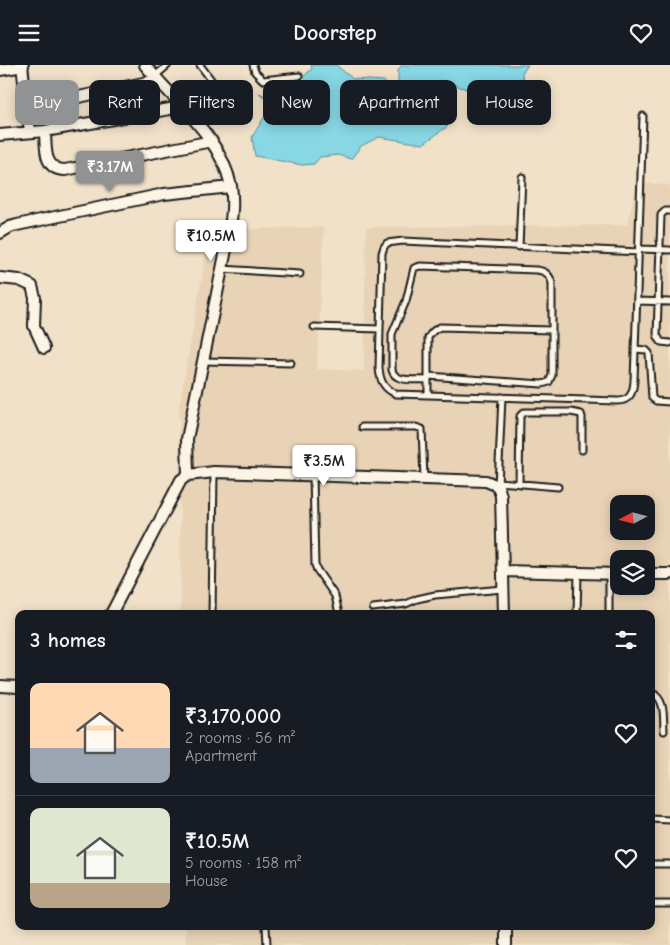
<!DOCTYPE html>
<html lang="en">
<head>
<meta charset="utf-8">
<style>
	:root { --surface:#171b24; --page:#242831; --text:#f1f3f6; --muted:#9ea1a6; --line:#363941; --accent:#919294 }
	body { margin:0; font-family:"Comic Neue",sans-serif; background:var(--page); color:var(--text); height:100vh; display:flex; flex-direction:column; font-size:19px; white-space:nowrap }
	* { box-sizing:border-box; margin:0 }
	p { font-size:16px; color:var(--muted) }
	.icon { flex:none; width:28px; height:28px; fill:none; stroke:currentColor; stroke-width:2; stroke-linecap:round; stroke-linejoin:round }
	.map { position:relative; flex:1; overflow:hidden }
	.panel { position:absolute; left:15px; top:545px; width:640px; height:320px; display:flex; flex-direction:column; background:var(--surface); border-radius:10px; box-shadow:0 2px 12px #0003 }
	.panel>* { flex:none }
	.guide { position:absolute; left:15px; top:15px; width:640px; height:45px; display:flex; gap:10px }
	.needle { width:32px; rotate:263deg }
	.fabs { position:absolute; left:610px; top:430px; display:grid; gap:10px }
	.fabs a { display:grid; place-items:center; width:45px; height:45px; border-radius:10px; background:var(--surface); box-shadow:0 2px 12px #0003; font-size:25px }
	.price { position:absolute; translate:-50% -42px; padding:0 11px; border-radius:5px; background:#fff; color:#222; font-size:16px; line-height:32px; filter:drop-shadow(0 1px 2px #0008) }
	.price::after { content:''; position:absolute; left:50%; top:30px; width:15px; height:11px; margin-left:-8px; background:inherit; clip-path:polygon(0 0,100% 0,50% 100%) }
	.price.on { background:var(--accent); color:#fff }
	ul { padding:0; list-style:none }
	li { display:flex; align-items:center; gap:15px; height:125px; padding:0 15px }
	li+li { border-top:1px solid var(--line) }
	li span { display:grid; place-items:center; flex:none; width:140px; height:100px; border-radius:10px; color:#555 }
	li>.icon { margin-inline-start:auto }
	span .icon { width:60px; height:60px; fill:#fffc; stroke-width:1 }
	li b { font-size:21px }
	h2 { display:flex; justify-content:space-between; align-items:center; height:60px; padding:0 15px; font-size:21px }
	.tag { padding:0 18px; border-radius:10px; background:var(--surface); box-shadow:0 2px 12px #0003; font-size:18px; line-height:45px }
	.tag.on { background:var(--accent); color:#fff }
	header { display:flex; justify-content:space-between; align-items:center; height:65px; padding:0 15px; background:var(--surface); font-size:22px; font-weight:700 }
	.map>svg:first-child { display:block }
</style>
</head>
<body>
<header><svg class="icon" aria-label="menu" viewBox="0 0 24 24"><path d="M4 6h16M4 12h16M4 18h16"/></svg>Doorstep<svg class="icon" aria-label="heart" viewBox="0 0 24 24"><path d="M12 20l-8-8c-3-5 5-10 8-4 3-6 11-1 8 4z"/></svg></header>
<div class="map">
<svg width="670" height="880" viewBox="0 0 670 880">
	<rect width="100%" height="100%" fill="#f1e1c9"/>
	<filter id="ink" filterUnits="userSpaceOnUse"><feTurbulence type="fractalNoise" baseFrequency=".02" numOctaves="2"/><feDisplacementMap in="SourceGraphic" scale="10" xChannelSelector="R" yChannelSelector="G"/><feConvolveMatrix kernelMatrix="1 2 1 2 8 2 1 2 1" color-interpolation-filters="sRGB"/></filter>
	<g filter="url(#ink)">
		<path fill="#e9d3b6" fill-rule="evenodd" d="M637 118 670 120V880H186V861H651V549H181L179 343 210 165 324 162 317 304 364 306 366 162 627 160ZM619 439H646V466H619ZM619 494H646V521H619Z"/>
		<path fill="#87d7e4" stroke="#5c8c94" d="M311 0H336L353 14 384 16 392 27 398 26V5L402 0H528L522 8 524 27 488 59 471 45 476 39 475 27 440 15 426 32 428 51 448 61 423 79 379 72 361 81 351 94 338 90 320 92 314 99 302 100 255 91 252 72 268 46 266 34 259 28 275 35H282L312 3Z"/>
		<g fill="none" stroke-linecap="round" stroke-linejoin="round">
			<defs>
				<path id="lane" d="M200 0 212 16
					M253 0 255 7 263 15 299 11
					M155 11 168 0
					M670 146H665L661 150 657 270 661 277 670 278
					M519 182 522 112
					M639 184 670 185
					M639 187 403 176 387 178 384 182 382 188 379 303C380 316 384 324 396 329L617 336C630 336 633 328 634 316L643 51
					M222 204 300 209
					M637 236 670 237
					M314 262 380 264
					M635 284 646 285 649 288 652 333 656 336 670 337
					M203 296 291 298
					M428 311 542 319 549 317 552 310V218C550 210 546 206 537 205L420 201 414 203 406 236 392 269V305C395 318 416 314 428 315
					M428 330V273C431 267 434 265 440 262L552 265
					M362 362H416L422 364 424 414
					M313 409 315 500 317 505 335 531 339 549
					M498 417 558 422
					M519 419 520 351 524 347H571L581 349 582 352V385
					M498 421 502 332
					M373 543 406 539 417 534 435 530 503 524
					M212 549 214 407
					M577 549 578 508
					M609 549V509
					M651 627C666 634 663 652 664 666
					M651 754 670 755
					M651 799H670
					M651 839H670
					M266 861 267 880"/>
				<path id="street" d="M22 0 30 67
					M145 0C176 38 221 72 231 121 234 139 231 157 228 175L187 374 188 410
					M0 5 23 1
					M79 32 157 15
					M45 66C46 82 43 105 65 105L212 76
					M0 70 45 66 181 42
					M0 168 10 162 17 160 164 129 231 122
					M0 213 19 215 32 221 35 233 34 261 44 283
					M503 506 619 509
					M646 509H670
					M111 549 181 415 188 410 214 407 486 416 498 421 501 431 504 549
					M0 621 19 622
					M506 861V880"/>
			</defs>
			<use href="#lane" stroke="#1c1c1c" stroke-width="9"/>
			<use href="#street" stroke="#1c1c1c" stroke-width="14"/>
			<use href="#lane" stroke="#fcf5e5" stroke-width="5"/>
			<use href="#street" stroke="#fcf5e5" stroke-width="10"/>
		</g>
	</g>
</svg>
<div class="fabs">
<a><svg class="needle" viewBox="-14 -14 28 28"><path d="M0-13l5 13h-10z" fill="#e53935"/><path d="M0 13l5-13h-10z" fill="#9ea1a6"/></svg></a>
<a><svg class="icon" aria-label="layers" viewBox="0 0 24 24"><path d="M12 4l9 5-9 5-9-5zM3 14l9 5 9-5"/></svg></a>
</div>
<b class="price on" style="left:110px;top:128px">₹3.17M</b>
<b class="price" style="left:211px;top:197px">₹10.5M</b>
<b class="price" style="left:324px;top:422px">₹3.5M</b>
<div class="guide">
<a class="tag on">Buy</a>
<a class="tag">Rent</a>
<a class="tag">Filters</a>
<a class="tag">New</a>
<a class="tag">Apartment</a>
<a class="tag">House</a>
</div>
<section class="panel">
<h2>3 homes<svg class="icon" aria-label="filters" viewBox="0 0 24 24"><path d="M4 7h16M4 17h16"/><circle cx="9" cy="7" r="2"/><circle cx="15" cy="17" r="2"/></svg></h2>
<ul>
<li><span style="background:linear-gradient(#ffd9b3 65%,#9aa5b1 0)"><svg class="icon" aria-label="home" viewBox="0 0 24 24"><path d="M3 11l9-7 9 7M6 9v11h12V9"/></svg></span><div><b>₹3,170,000</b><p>2 rooms · 56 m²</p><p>Apartment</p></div><svg class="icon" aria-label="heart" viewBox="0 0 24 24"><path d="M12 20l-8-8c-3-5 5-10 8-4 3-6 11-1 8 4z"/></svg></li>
<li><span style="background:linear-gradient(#dfe7d0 75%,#b9a48a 0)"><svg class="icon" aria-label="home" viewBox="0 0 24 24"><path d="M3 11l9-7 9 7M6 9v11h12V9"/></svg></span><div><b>₹10.5M</b><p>5 rooms · 158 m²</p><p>House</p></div><svg class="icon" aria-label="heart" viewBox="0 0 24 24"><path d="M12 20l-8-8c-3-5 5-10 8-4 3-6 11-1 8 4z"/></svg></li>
</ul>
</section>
</div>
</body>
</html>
